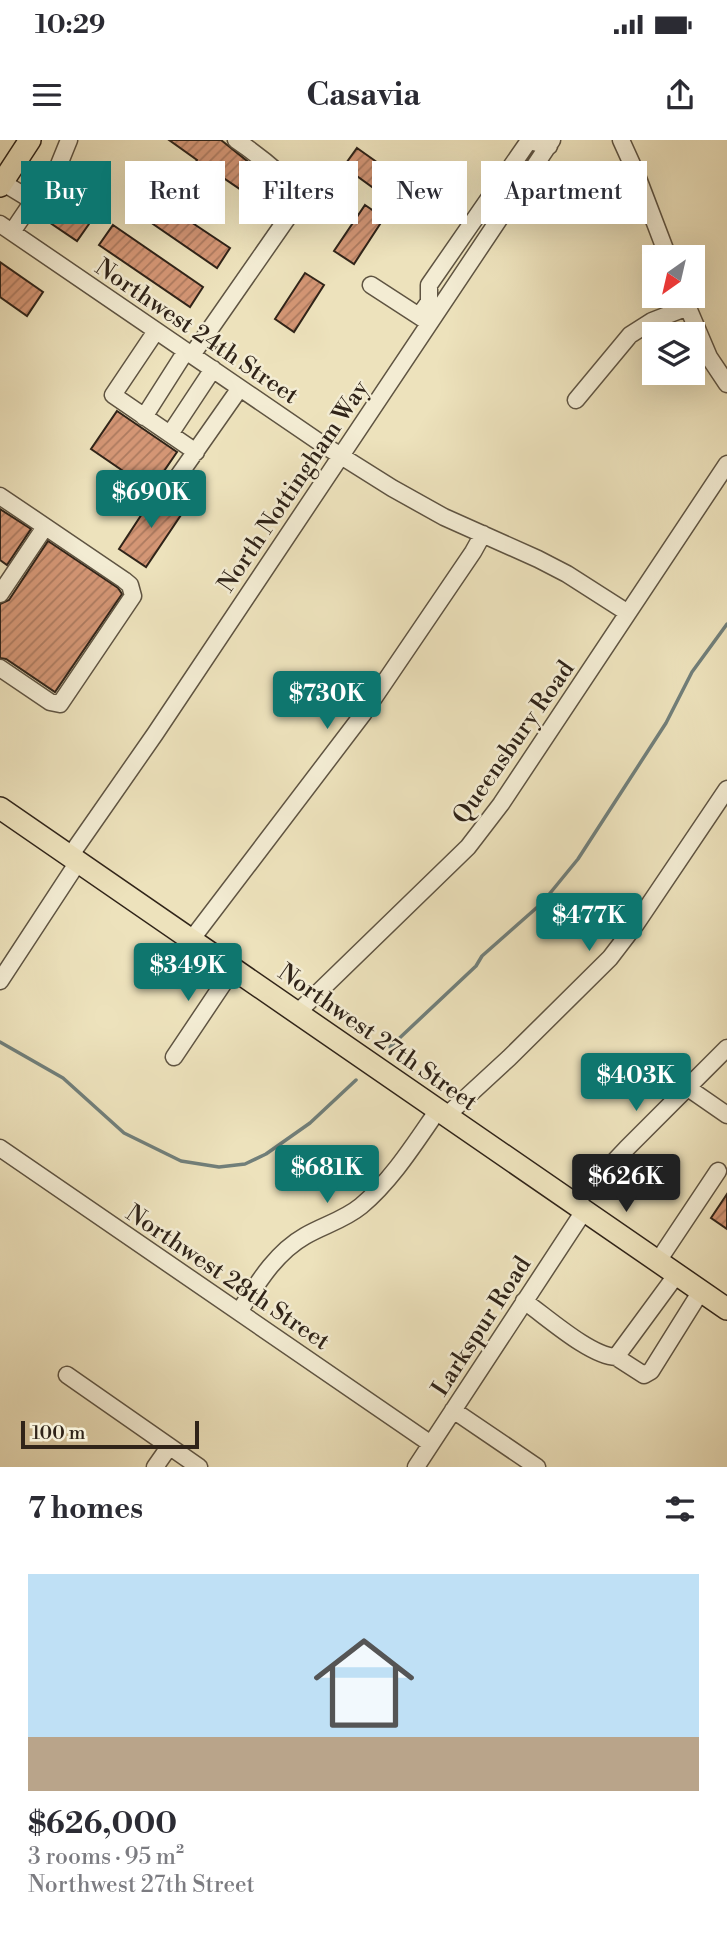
<!DOCTYPE html>
<html lang="en">
<head>
<meta charset="utf-8">
<style>
	:root { --surface:#fff; --page:#f2f2f3; --text:#2b2b33; --muted:#7c7c81; --line:#e1e1e2; --accent:#0f766e }
	body { margin:0; font-family:"Libre Bodoni",serif; background:var(--page); color:var(--text); height:100vh; display:flex; flex-direction:column; font-size:26px; white-space:nowrap }
	* { box-sizing:border-box; margin:0 }
	p { font-size:23px; color:var(--muted) }
	.icon { flex:none; width:38px; height:38px; fill:none; stroke:currentColor; stroke-width:2; stroke-linecap:round; stroke-linejoin:round }
	.map { position:relative; height:1327px; overflow:hidden }
	.details { display:flex; flex-direction:column; background:var(--surface); flex:1 }
	.details>* { flex:none }
	.top-card { position:absolute; left:21px; top:21px; width:686px; height:63px; display:flex; gap:14px }
	.needle { width:46px; rotate:214deg }
	.fabs { position:absolute; left:642px; top:105px; display:grid; gap:14px }
	.fabs a { display:grid; place-items:center; width:63px; height:63px; border-radius:0px; background:var(--surface); box-shadow:0 7px 28px #0002; font-size:35px }
	.scale { position:absolute; left:21px; bottom:18px; width:178px; box-sizing:border-box; padding-left:7px; border:4px solid #302419; border-top:0; font-size:19px; line-height:24px; white-space:nowrap; color:#302419; -webkit-text-stroke:5px #f3ecd3; paint-order:stroke }
	.price { position:absolute; translate:-50% -60px; padding:0 16px; border-radius:7px; background:var(--accent); color:#fff; font-size:23px; line-height:46px; filter:drop-shadow(0 2px 4px #0008) }
	.price::after { content:''; position:absolute; left:50%; top:42px; width:21px; height:16px; margin-left:-10px; background:inherit; clip-path:polygon(0 0,100% 0,50% 100%) }
	.price.current { background:#222; color:#fff }
	ul { padding:0; list-style:none }
	li { display:grid; align-content:center; gap:14px; height:371px; padding:0 28px }
	li+li { border-top:2px solid var(--line) }
	li span { display:grid; place-items:center; height:217px; border-radius:0px; color:#555 }
	li>.icon { margin-inline-start:auto }
	span .icon { width:126px; height:126px; fill:#fffc; stroke-width:1 }
	li b { font-size:30px }
	h2 { display:flex; justify-content:space-between; align-items:center; height:84px; padding:0 28px; font-size:30px }
	.chip { padding:0 24px; border-radius:0px; background:var(--surface); box-shadow:0 7px 28px #0002; font-size:24px; line-height:63px }
	.chip.current { background:var(--accent); color:#fff }
	.status { display:flex; justify-content:space-between; align-items:center; height:49px; padding:0 35px; background:var(--surface); direction:ltr }
	.status svg { height:19px; fill:currentColor }
	header { display:flex; justify-content:space-between; align-items:center; height:91px; padding:0 28px; background:var(--surface); font-size:32px; font-weight:800 }
	.map>svg:first-child { display:block }
</style>
</head>
<body>
<div class="status"><b>10:29</b><svg viewBox="0 0 49 12"><path d="M0 12V9h3v3zM5 12V6h3v6zM10 12V3h3v9zM15 12V0h3v12zM26 1h20v11H26zM47 4h2v5h-2z"/></svg></div>
<header><svg class="icon" aria-label="menu" viewBox="0 0 24 24"><path d="M4 6h16M4 12h16M4 18h16"/></svg>Casavia<svg class="icon" aria-label="share" viewBox="0 0 24 24"><path d="M12 15V3M7 8l5-5 5 5M5 13v7h14v-7"/></svg></header>
<div class="map">
<svg width="727" height="1327" viewBox="0 0 727 1327">
	<defs>
		<pattern id="building-hatch" width="6" height="6" patternUnits="userSpaceOnUse" patternTransform="scale(1.75)"><rect width="6" height="6" fill="#d49675"/><path d="M-1 1l2-2M0 6l6-6M5 7l2-2" fill="none" stroke="#ac7a5f"/></pattern>
	</defs>
	<rect width="100%" height="100%" fill="#ede2bc"/>
	<filter id="stains"><feTurbulence type="fractalNoise" baseFrequency=".00286" numOctaves="4"/><feColorMatrix values="0 0 0 0 .2 0 0 0 0 .09 0 0 0 0 .02 0 0 0 .5 -.17"/></filter>
	<radialGradient id="worn" r=".72"><stop offset=".6" stop-color="#630" stop-opacity="0"/><stop offset="1" stop-color="#630" stop-opacity=".3"/></radialGradient>
	<g fill="none" stroke-linecap="round" stroke-linejoin="round">
		<path stroke="#717f7a" stroke-width="3.5" d="M0 902 63 938 124 993 181 1021 219 1027 245 1024 266 1014 310 983 356 940
			M390 907 476 826 482 816 542 763 578 719 666 583 692 532 727 484"/>
	</g>
	<path fill="url(#building-hatch)" stroke="#302419" stroke-width="2" d="M169 0H221L267 37 253 58 216 33 185 78 230 108 217 128 153 84 197 20Z
		M357 8 395 35 387 47 384 45 379 52 354 34 350 41 339 33Z
		M54 50 85 72 88 68 96 74 77 101 37 74Z
		M365 65 384 78 354 124 334 111Z
		M113 85 203 147 190 167 99 105Z
		M0 122 43 152 27 176 0 157Z
		M305 133 324 145 294 192 275 179Z
		M117 271 177 312 151 350 91 309Z
		M155 354 183 372 146 427 119 409Z
		M0 369 31 389 7 425 0 420Z
		M48 401 118 448 122 454 55 552 6 519 0 518V464L9 460Z
		M727 1054V1089L711 1078Z"/>
	<g fill="none" stroke-linecap="round" stroke-linejoin="round">
		<defs>
			<path id="minor" d="M621 0 636 33 668 117
				M2 42 33 61 12 92
				M33 61 58 27 69 0
				M0 84 322 304 392 348 444 377 538 419 567 434 628 473
				M371 145 428 182
				M683 156 709 217 727 244
				M419 176 429 162V145L526 5 530 1 549 6
				M156 191 113 255 196 312
				M192 215 302 57C283 34 261 17 236 0
				M576 260 630 195 652 181 688 167
				M144 277 186 211
				M170 294 213 229
				M172 345 240 248
				M0 356 124 440 130 445 133 456 60 564 50 562 0 528
				M0 454 45 387
				M70 716 155 594 552 0
				M191 800 363 574 473 412 483 394
				M0 841 78 722
				M297 873 468 707 501 664 727 324
				M174 917 233 829
				M688 948 727 975
				M446 976 509 918 610 818 636 784 727 649
				M0 1008 431 1304
				M574 1064 626 1009 727 908
				M658 1121 718 1031
				M677 1134 616 1217 644 1235 651 1231 701 1151
				M524 1161C547 1177 590 1216 616 1217
				M239 1172C257 1144 275 1113 305 1096 324 1085 344 1080 361 1066 392 1040 415 1003 438 970
				M67 1235 199 1327
				M453 1270 537 1327
				M155 1327 169 1307
				M416 1327 584 1071"/>
			<path id="major" d="M0 46 30 0
				M0 668 727 1169"/>
		</defs>
		<use href="#minor" stroke="#5f5442" stroke-width="19"/>
		<use href="#major" stroke="#302419" stroke-width="24"/>
		<use href="#minor" stroke="#f3ecd3" stroke-width="16"/>
		<use href="#major" stroke="#ede2bc" stroke-width="21"/>
	</g>
	<g text-anchor="middle" stroke-width="5" stroke-linejoin="round" paint-order="stroke">
		<g font-size="24" fill="#302419" stroke="#f3ecd3">
			<text transform="translate(197 191) rotate(34)" y="8">Northwest 24th Street</text>
			<text transform="translate(293 346) rotate(-56)" y="8">North Nottingham Way</text>
			<text transform="translate(513 602) rotate(-55)" y="8">Queensbury Road</text>
			<text transform="translate(378 897) rotate(35)" y="8">Northwest 27th Street</text>
			<text transform="translate(228 1137) rotate(34)" y="8">Northwest 28th Street</text>
			<text transform="translate(481 1186) rotate(-57)" y="8">Larkspur Road</text>
		</g>
	</g>
	<rect width="100%" height="100%" filter="url(#stains)"/>
	<rect width="100%" height="100%" fill="url(#worn)"/>
</svg>
<div class="fabs">
<a><svg class="needle" viewBox="-14 -14 28 28"><path d="M0-13l5 13h-10z" fill="#e53935"/><path d="M0 13l5-13h-10z" fill="#7c7c81"/></svg></a>
<a><svg class="icon" aria-label="layers" viewBox="0 0 24 24"><path d="M12 4l9 5-9 5-9-5zM3 14l9 5 9-5"/></svg></a>
</div>
<div class="scale">100 m</div>
<b class="price" style="left:151px;top:390px">$690K</b>
<b class="price" style="left:327px;top:591px">$730K</b>
<b class="price" style="left:589px;top:813px">$477K</b>
<b class="price" style="left:188px;top:863px">$349K</b>
<b class="price" style="left:636px;top:973px">$403K</b>
<b class="price" style="left:327px;top:1065px">$681K</b>
<b class="price current" style="left:626px;top:1074px">$626K</b>
<div class="top-card">
<a class="chip current">Buy</a>
<a class="chip">Rent</a>
<a class="chip">Filters</a>
<a class="chip">New</a>
<a class="chip">Apartment</a>
</div>
</div>
<section class="details">
<h2>7 homes<svg class="icon" aria-label="filters" viewBox="0 0 24 24"><path d="M4 7h16M4 17h16"/><circle cx="9" cy="7" r="2"/><circle cx="15" cy="17" r="2"/></svg></h2>
<ul>
<li><span style="background:linear-gradient(#bfe0f5 75%,#b9a48a 0)"><svg class="icon" aria-label="home" viewBox="0 0 24 24"><path d="M3 11l9-7 9 7M6 9v11h12V9"/></svg></span><div><b>$626,000</b><p>3 rooms · 95 m²</p><p>Northwest 27th Street</p></div></li>
</ul>
</section>
</body>
</html>
